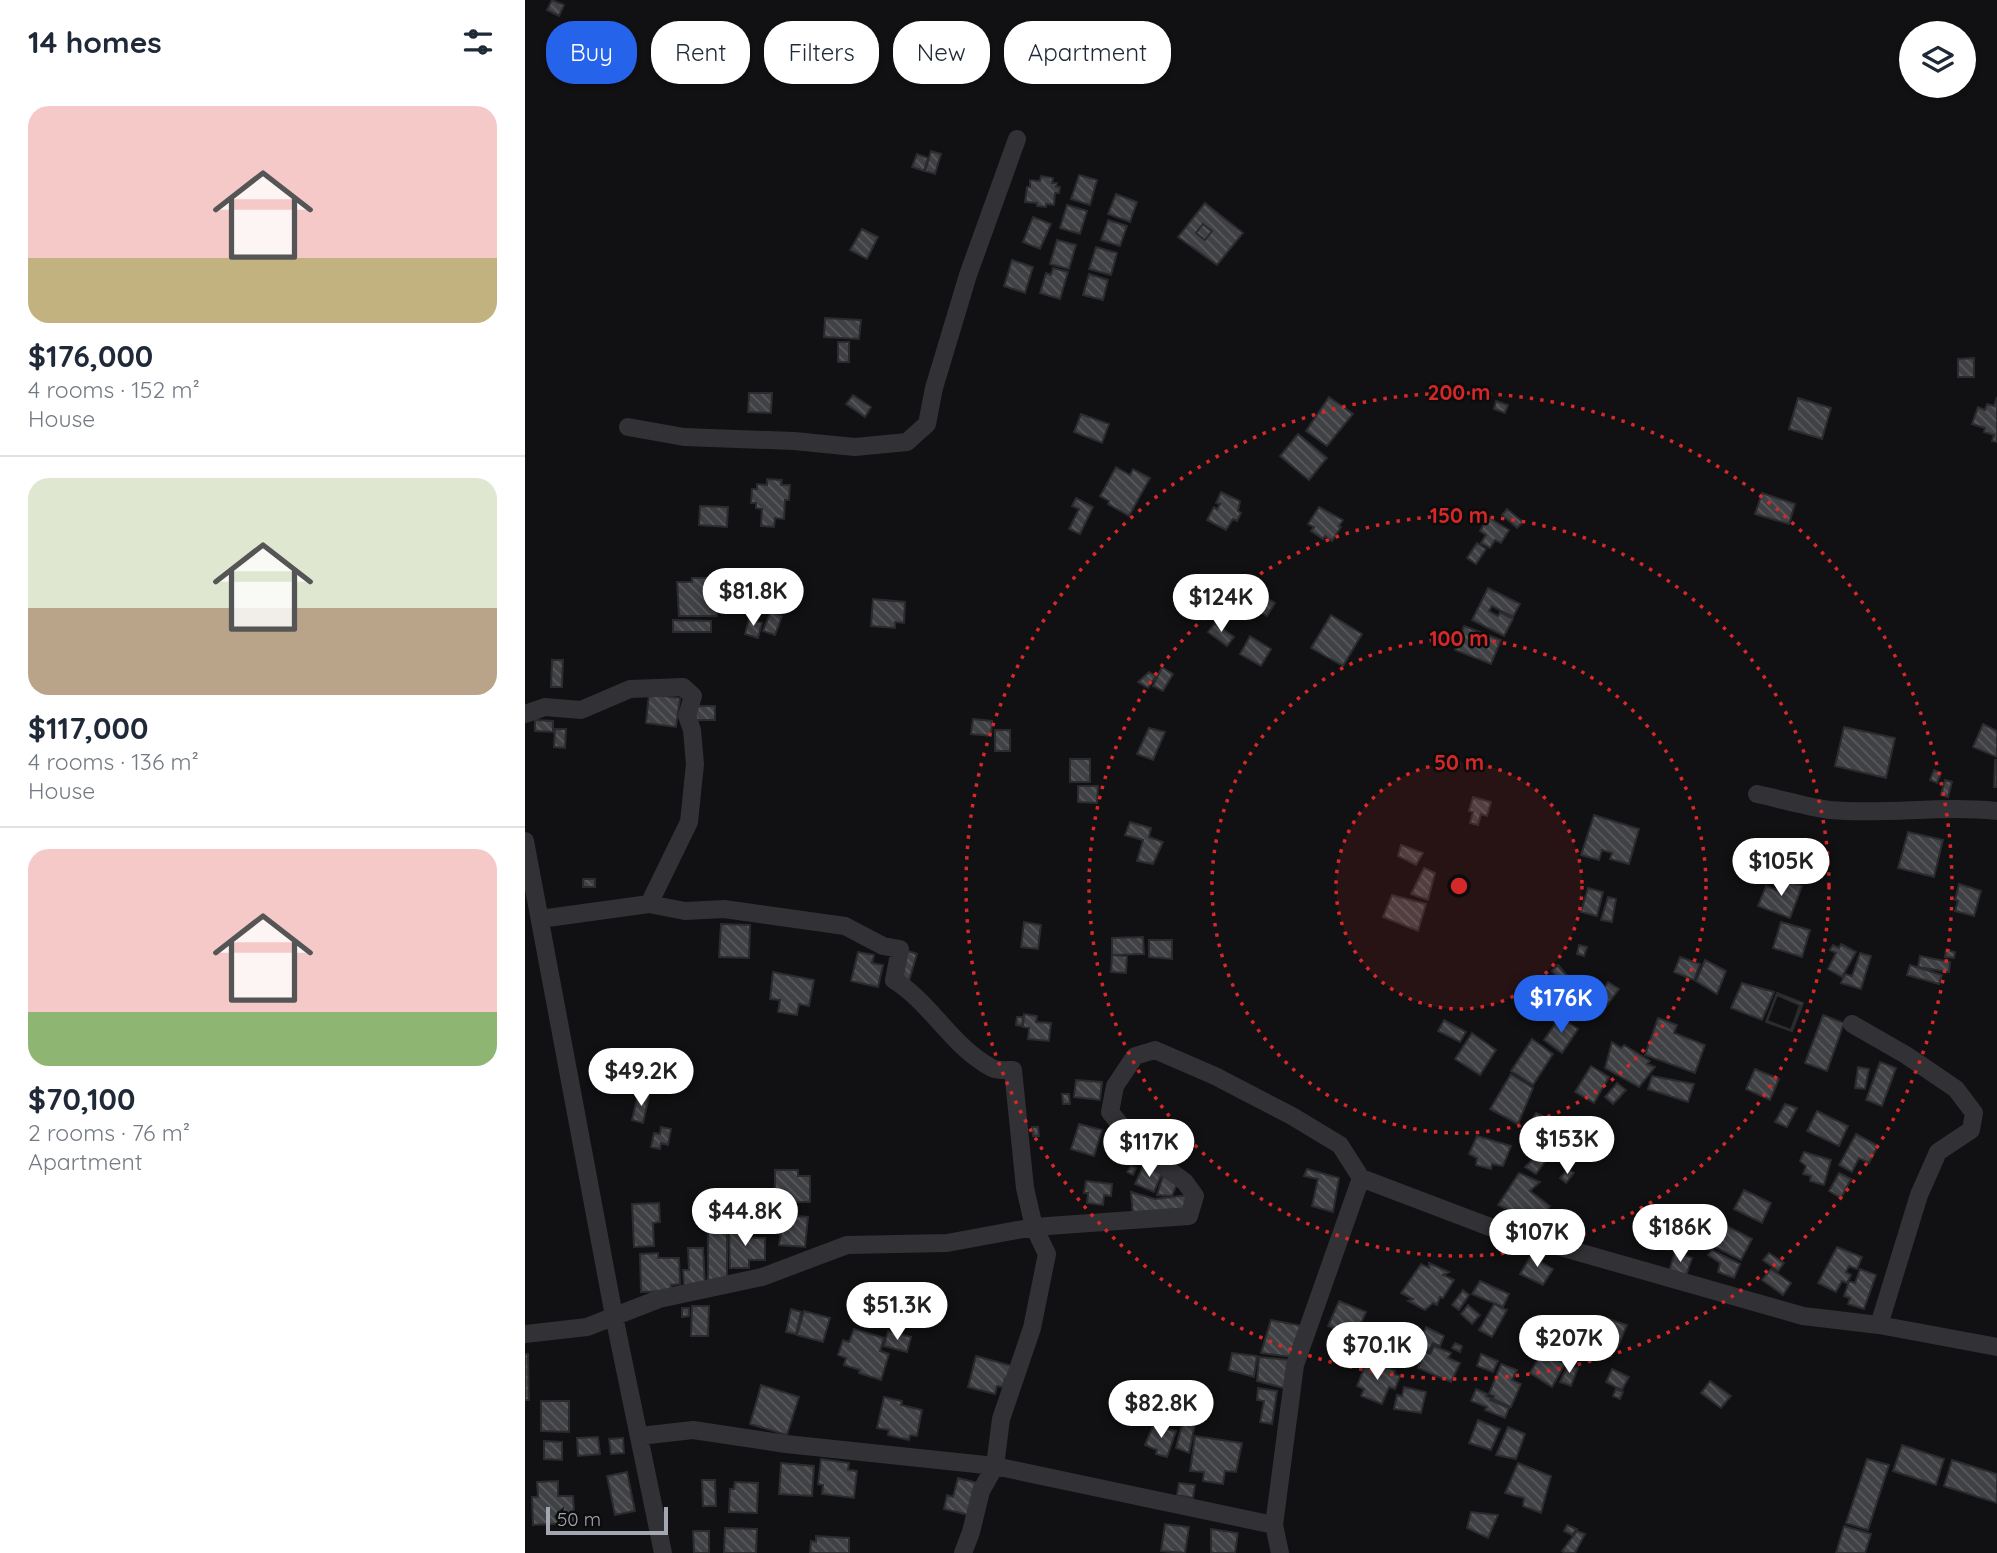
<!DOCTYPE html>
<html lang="en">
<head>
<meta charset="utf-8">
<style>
	:root { --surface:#fff; --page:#f6f6f7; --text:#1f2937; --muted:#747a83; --line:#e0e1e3; --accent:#2563eb }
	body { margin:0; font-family:Quicksand,sans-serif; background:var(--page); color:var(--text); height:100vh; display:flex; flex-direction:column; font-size:26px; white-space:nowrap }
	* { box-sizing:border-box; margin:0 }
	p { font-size:23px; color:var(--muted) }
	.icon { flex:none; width:38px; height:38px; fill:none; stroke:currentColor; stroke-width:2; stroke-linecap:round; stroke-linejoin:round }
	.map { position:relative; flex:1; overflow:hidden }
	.sheet { display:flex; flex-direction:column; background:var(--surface); width:525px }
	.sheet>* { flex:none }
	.hud { position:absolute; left:21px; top:21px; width:665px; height:63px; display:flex; gap:14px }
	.tools { position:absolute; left:1374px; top:21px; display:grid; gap:14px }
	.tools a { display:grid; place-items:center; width:77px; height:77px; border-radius:50%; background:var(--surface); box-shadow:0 2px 5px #0004; font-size:35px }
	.scale { position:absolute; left:21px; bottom:18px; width:122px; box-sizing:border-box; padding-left:7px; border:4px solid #a3a7b1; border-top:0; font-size:19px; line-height:24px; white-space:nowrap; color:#a3a7b1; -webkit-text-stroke:5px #0c0c0d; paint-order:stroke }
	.price { position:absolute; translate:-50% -60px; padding:0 16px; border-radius:24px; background:#fff; color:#222; font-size:23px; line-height:46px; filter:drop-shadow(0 2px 4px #0008) }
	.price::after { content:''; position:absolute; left:50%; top:42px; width:21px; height:16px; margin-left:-10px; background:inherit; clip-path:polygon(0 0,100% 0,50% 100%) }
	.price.on { background:var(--accent); color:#fff }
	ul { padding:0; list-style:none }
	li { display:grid; align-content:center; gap:14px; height:371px; padding:0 28px }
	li+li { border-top:2px solid var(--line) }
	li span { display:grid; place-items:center; height:217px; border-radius:21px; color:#555 }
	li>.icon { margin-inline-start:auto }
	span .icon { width:126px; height:126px; fill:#fffc; stroke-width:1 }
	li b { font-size:30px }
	h2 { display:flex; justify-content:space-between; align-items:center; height:84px; padding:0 28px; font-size:30px }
	.tag { padding:0 24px; border-radius:28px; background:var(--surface); box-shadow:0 2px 5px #0004; font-size:24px; line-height:63px }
	.tag.on { background:var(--accent); color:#fff }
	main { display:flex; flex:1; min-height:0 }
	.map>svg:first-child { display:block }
</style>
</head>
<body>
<main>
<section class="sheet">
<h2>14 homes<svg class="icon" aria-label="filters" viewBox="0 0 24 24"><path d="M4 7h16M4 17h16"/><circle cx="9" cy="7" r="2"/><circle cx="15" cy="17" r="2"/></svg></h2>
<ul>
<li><span style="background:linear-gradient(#f6c9c9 70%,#c2b280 0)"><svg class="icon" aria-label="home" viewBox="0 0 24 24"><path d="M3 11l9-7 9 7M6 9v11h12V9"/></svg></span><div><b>$176,000</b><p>4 rooms · 152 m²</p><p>House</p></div></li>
<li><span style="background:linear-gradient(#dfe7d0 60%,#b9a48a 0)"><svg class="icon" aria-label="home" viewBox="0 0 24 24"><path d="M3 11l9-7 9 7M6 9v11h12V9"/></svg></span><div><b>$117,000</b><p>4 rooms · 136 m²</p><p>House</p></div></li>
<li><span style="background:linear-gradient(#f6c9c9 75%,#8fb573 0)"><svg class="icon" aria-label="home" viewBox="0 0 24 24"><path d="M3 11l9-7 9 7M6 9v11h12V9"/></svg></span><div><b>$70,100</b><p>2 rooms · 76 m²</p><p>Apartment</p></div></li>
</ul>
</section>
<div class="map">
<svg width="1472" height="1553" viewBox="0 0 1472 1553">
	<defs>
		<pattern id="building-back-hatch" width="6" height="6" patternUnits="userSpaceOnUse" patternTransform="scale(1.75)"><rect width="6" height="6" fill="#404145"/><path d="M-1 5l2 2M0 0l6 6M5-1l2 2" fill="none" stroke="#585a5d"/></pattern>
	</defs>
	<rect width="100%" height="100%" fill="#111012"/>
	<path fill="url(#building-back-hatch)" stroke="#2b2b2d" stroke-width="2" fill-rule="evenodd" d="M27 0 39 5 34 16 22 10Z
		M406 151 416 154 410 174 400 171Z
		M392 154 403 158 399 171 387 167Z
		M554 175 572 180 565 205 546 199Z
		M516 176 528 178 527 183H532L531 187H535L534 193H530L529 205 521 204V207L512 206V203L500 202 502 187H505V180L515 181Z
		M591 194 612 202 605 222 583 214Z
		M680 203 718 233 692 265 653 237ZM678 224 687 231 680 240 671 233Z
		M542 205 562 211 555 234 535 228Z
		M508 217 526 224 515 249 498 242Z
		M583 220 602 226 595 246 576 240Z
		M678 224 687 231 680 240 671 233Z
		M337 229 353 237 342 259 325 250Z
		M532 240 551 245 544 269 525 264Z
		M571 247 592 253 586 275 564 269Z
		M487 260 508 267 500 293 479 286Z
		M528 268 543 272 535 299 515 293 521 273 526 275Z
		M564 274 583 280 578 300 558 295Z
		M300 318 336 320 334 339 299 337Z
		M313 342H324V362H313Z
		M1449 358V377H1433V359Z
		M224 393H247L246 413 223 412Z
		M328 395 346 407 340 417 321 404Z
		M804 397 828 414 802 446 781 431Z
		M1472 397V442L1467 441 1469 435 1459 432 1460 428 1447 424 1453 407 1460 410 1462 404 1469 406Z
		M1273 398 1306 408 1297 439 1264 429Z
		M971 401 983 405 980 413 969 409Z
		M556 414 584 424 577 443 549 432Z
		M773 434 802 458 784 480 755 456Z
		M591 467 605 475 608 469 625 478 604 516 583 504 584 501 575 496Z
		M242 479 257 480 256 485H265L264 500H260L259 519 250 518 249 527 236 526 237 509 231 508V503H226L227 489H232V484L242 485Z
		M696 492 715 501 713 511 716 513 712 521 708 519 701 530 682 520 689 507 692 509 695 504 691 503Z
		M1237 493 1270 504 1264 524 1230 514Z
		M551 498 568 507 555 534 544 529 554 509 547 506Z
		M175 506 203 507 202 527 174 525Z
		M794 507 818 520 814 526 816 527 807 541 800 536 798 539 786 531 789 527 783 524Z
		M982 509 998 522 992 528 977 515Z
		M963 517 984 530 976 543 970 540 965 548 956 543 961 535 955 531Z
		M952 543 961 549 951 564 942 558Z
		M167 578H193L192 616H154L152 582H167Z
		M963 588 995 604 988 617 967 606 964 611 973 616 975 612 988 619 979 636 947 620Z
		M735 594 750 603 742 616 727 607Z
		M348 599 380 602 379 623 370 622V628L346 626Z
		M246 611 257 616 250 635 238 631Z
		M806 615 837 634 818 666 786 648Z
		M224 619 237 623 233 638 220 634Z
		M148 620 186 621V632H148Z
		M690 623 709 637 702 646 683 632Z
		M939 626 976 640 966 664 930 650Z
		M725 636 746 649 736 666 715 654Z
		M27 660H38L37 687H26Z
		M637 667 648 674 638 691 628 686Z
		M624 672 631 676 623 688 613 682Z
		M124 694 155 698 151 727 121 723Z
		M168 706H190V720H168Z
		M448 719 467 721 466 736 446 734Z
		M10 720 28 721V732L10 731Z
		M1458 724 1472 731V757L1448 747Z
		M1319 727 1370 738 1361 778 1310 766Z
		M624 728 640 732 628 760 612 754Z
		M30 729H41L40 748 29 747Z
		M470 730H485V751H470Z
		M545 759H565V782H545Z
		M1470 760H1472V787H1469Z
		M1409 770 1416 773 1412 783 1405 780Z
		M1420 780 1427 782 1423 797 1416 795Z
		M553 786H573L572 803 553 802Z
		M948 797 966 802 962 816 956 814 953 825 945 823 948 812 944 811Z
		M1069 815 1114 829 1104 864 1085 859 1087 853 1077 850 1074 860 1056 855Z
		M605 822 626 828 624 837 638 842 628 864 612 861 618 840 600 835Z
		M1383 832 1418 840 1409 877 1373 868Z
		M876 845 898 853 891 865 873 856Z
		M899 868 910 873 903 900 886 894Z
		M1256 878 1277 886 1265 918 1233 906 1241 886 1251 890Z
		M58 879H70V887H58Z
		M1434 884 1456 891 1449 916 1430 911 1433 901 1430 900Z
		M1063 888 1078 892 1072 916 1056 912Z
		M867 895 901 904 893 931 858 917Z
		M1083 897 1091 899 1087 922 1076 920Z
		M499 922 516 925 513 949 496 947Z
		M1256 922 1285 930 1277 957 1248 948Z
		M196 924 225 925 224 958 194 957Z
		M618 937 619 954 587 955V938Z
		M624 940H647V959L624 957Z
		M1316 944 1331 952 1317 977 1303 969 1311 953 1305 950 1308 945 1314 948Z
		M1054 945 1062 947 1059 956 1052 954Z
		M380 950 392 954 384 981 372 978Z
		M1421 950 1430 952 1429 958 1420 957Z
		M333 952 349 955 347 963 358 965 353 987 326 981Z
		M1335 953 1346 956 1336 989 1316 983 1320 974 1327 976Z
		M587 955 602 956 601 973 586 972Z
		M1395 956 1425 962 1424 972 1393 967Z
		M1155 957 1175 964 1169 980 1149 972Z
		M1180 960 1201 971 1192 994 1171 981Z
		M1033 965 1044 978 1036 982 1027 971Z
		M1385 965 1417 975 1414 984 1382 975Z
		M248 972 289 980 284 1006 274 1004 272 1015 253 1012 255 1000 245 999Z
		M1083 982 1094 989 1077 1012 1066 1006Z
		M1217 983 1249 992 1237 1020 1206 1008Z
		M1052 985 1066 994 1054 1011 1041 1002Z
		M1033 991 1042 997 1036 1009 1025 1001Z
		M1252 993 1278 1003 1267 1031 1241 1022Z
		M1252 995 1275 1005 1266 1030 1242 1021Z
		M499 1014 512 1016 511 1022 526 1023 524 1041 503 1039 504 1028 498 1027Z
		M1298 1015 1319 1023 1302 1071 1280 1063Z
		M492 1017H498L497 1026 491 1025Z
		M1035 1017 1053 1029 1037 1053 1019 1040Z
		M1133 1018 1152 1025 1149 1033 1180 1045 1170 1073 1120 1055Z
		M919 1020 941 1032 935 1042 913 1031Z
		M947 1033 971 1050 955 1075 930 1059Z
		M1007 1039 1028 1054 1008 1085 986 1071Z
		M1087 1042 1096 1048 1099 1045 1125 1061 1122 1064 1130 1067 1114 1087 1080 1068Z
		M1355 1062 1371 1068 1357 1106 1341 1100Z
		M1066 1066 1084 1077 1069 1103 1050 1092Z
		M1333 1067 1344 1069 1340 1089 1330 1088Z
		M1230 1069 1254 1079 1245 1100 1221 1089Z
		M986 1074 1008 1088 993 1124 965 1109Z
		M1127 1076 1169 1084 1163 1102 1123 1089Z
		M551 1080 577 1082 575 1100 549 1097Z
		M1092 1083 1101 1090 1088 1104 1080 1097Z
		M113 1094 124 1096 118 1123 107 1120Z
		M537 1094H544L545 1104H538Z
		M1260 1104 1272 1108 1262 1127 1250 1122Z
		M1292 1111 1323 1126 1314 1146 1282 1131Z
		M1011 1113 1028 1121 1013 1151 995 1142Z
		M554 1124 577 1130 569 1156 546 1149Z
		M136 1127 146 1129 143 1145 136 1143 135 1149 126 1147 129 1133 135 1134Z
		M507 1127H513L514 1136H508Z
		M1331 1134 1353 1146 1344 1163 1334 1158 1327 1172 1314 1165Z
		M952 1136 986 1146 978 1166 967 1164 966 1169 951 1165 952 1158 944 1154Z
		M1018 1149 1025 1155 1011 1174 1000 1167Z
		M1279 1152 1306 1160 1299 1185 1285 1181 1286 1176 1278 1174 1281 1166 1275 1161Z
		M606 1166 611 1168 608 1175 602 1172Z
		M618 1166 637 1173 629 1192 610 1184Z
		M782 1169 814 1178 808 1212 787 1206 793 1179 779 1176Z
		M1043 1169 1049 1173 1041 1183 1035 1178Z
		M250 1170H273V1176H285V1202H259V1190H250Z
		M994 1173 1015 1182 1005 1191 1025 1206 1015 1224 973 1205Z
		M1314 1173 1326 1179 1316 1198 1304 1191Z
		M638 1176 653 1181 647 1196 632 1195Z
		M561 1181 587 1184 586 1196 579 1195 578 1205 562 1203 563 1193H559Z
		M1219 1190 1246 1203 1237 1223 1209 1209Z
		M606 1192 630 1199 664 1195 660 1215 608 1217Z
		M134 1203 135 1222 128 1223 129 1246 109 1247 107 1204Z
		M249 1214 283 1217 280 1247 254 1245 256 1233 247 1232Z
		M1126 1223 1150 1230 1144 1250 1121 1242Z
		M1198 1224 1227 1239 1216 1260 1186 1245Z
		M204 1227H223V1238H240V1260H224V1268H205Z
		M183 1231H202V1278L183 1284Z
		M1312 1247 1337 1257 1332 1269 1324 1266 1321 1272 1326 1275 1322 1283 1317 1281 1311 1292 1293 1283Z
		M163 1248H178L180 1284 159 1285 158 1270H164Z
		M1187 1250 1215 1264 1209 1278 1193 1272 1195 1263 1183 1255Z
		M1009 1251 1018 1257 1016 1262 1028 1269 1018 1285 995 1274Z
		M1150 1252 1167 1258 1161 1276 1144 1271Z
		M133 1253V1258H154L155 1284 146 1285 147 1291 116 1292 115 1254Z
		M1244 1253 1259 1263 1253 1271 1238 1260Z
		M904 1263 924 1272 918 1275 929 1280 918 1298 915 1297 912 1305 908 1303 900 1310 883 1301 888 1299 876 1293 896 1264 904 1268Z
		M1246 1269 1266 1283 1258 1295 1237 1280Z
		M1335 1269 1351 1275 1339 1309 1323 1304 1325 1298 1319 1296 1324 1281 1330 1283Z
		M955 1281 984 1294 978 1307 947 1294Z
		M938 1290 944 1295 934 1310 927 1305Z
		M814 1301 841 1312 830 1337 803 1326Z
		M969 1304 982 1310 967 1337 954 1330Z
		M943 1305 955 1315 947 1324 936 1314Z
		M167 1306H184L183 1336H166Z
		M157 1308H164V1316L157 1317Z
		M266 1309 276 1312 271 1334 261 1332Z
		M279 1311 305 1318 298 1342 272 1335Z
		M1075 1316 1102 1325 1092 1349 1066 1339Z
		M746 1320 778 1326 767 1357 736 1353Z
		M1022 1323 1051 1337 1039 1351 1015 1336Z
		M864 1327 883 1330 877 1355 858 1352Z
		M901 1327 919 1336 915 1346 908 1343 904 1351 893 1346Z
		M329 1329 359 1338 355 1351 364 1354 356 1380 334 1373 335 1370 319 1365 321 1358 313 1355 318 1340 324 1342Z
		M363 1331 386 1337 382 1352 359 1346Z
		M1013 1336 1022 1341 1015 1353 1007 1351Z
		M930 1343 937 1346 935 1352 927 1348Z
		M909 1346 926 1353 923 1358 935 1363 926 1382 893 1368 900 1352 905 1354Z
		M1017 1352 1040 1364 1027 1387 1005 1373Z
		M707 1353 732 1356 729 1377 704 1370Z
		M0 1354H3L4 1400H0Z
		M956 1354 973 1361 968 1372 952 1366Z
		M451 1356 487 1366 483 1380 480 1379 478 1387 472 1386 470 1394 443 1387Z
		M734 1357 764 1360 759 1388 732 1381Z
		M850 1362 870 1371 869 1374 875 1376 870 1389 864 1387 857 1404 836 1396 839 1389 832 1386 840 1366 847 1369Z
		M976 1364 992 1370 987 1380 996 1384 986 1407 968 1399 969 1396 964 1394Z
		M1043 1365 1053 1368 1046 1386 1035 1382Z
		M1087 1369 1104 1377 1097 1390 1081 1382Z
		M1185 1381 1206 1396 1196 1408 1176 1393Z
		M236 1385 274 1397 262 1435 225 1424Z
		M879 1387 901 1392 896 1413 869 1409 872 1395 877 1396Z
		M733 1388 752 1391 747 1424 735 1422 739 1401 732 1400Z
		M951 1389 962 1394 961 1396 966 1398 965 1400 984 1408 980 1418 960 1410 962 1407 946 1401Z
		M1091 1389 1098 1392 1095 1399 1088 1396Z
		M666 1393 680 1394 679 1415 641 1412 643 1396 666 1398Z
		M359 1397 377 1401 376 1405 397 1410 392 1436 385 1435 384 1440 363 1435 364 1430 352 1428Z
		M16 1401H44V1432L16 1431Z
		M659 1417 671 1419 664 1453 651 1448Z
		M953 1420 975 1429 966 1450 944 1443Z
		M628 1426 651 1431 642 1457 631 1454 632 1450 620 1445Z
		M983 1427 1000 1434 991 1459 971 1455Z
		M670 1436 717 1443 711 1472 700 1471 698 1484 678 1481 679 1472 665 1471Z
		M73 1437 75 1454 53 1456 52 1438Z
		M98 1438 99 1453 86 1454 84 1439Z
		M19 1441 37 1442V1460L19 1459Z
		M1377 1445 1419 1459 1411 1485 1368 1471Z
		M296 1459 324 1463 323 1470 332 1471 329 1498 297 1494 298 1485 293 1484Z
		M1342 1459 1364 1465 1343 1530 1321 1523Z
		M1427 1460 1472 1474V1503L1419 1486Z
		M256 1463 289 1466 287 1496 254 1494Z
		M993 1463 1026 1476 1016 1513 998 1506 999 1498 980 1493Z
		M102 1472 110 1511 90 1515 82 1476Z
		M433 1478 453 1483 444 1515 419 1509 422 1495 428 1497Z
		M177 1480H190L191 1506H178Z
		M33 1481V1496H48L50 1523 8 1525 7 1497H13L12 1482Z
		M210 1482 233 1483 232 1513 204 1512 205 1489H209Z
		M654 1483 670 1485 668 1498 652 1495Z
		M946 1512 973 1515 963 1538 942 1528Z
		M640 1524 664 1527 660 1553 636 1551Z
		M1042 1525 1052 1529 1047 1535 1039 1531Z
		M1319 1526 1346 1534 1340 1553H1311Z
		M200 1528 232 1529 231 1553H199Z
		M686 1529 713 1533 710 1553H686Z
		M168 1531H184V1553H169Z
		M1052 1531 1060 1534 1050 1553H1040L1037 1551Z
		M291 1536 324 1538V1553H285L286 1541 291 1542Z"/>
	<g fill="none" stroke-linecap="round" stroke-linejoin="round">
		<path stroke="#323236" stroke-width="18" d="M103 427 159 437 269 441 330 447 382 442 402 424 409 388 443 275 492 139
			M0 714 20 707 56 710 105 689 158 687 168 696 162 716 167 730 170 764 164 822 124 904
			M1232 794C1256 799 1281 807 1305 810 1361 815 1416 805 1472 811
			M0 841 89 1316 138 1553
			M15 919 124 904 160 911 199 909 320 926 358 946 375 949 369 980C406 1003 427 1047 467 1068 473 1071 482 1070 488 1070L500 1188 509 1227 522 1254 507 1328 476 1419 470 1466 456 1491 446 1532 438 1553
			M1327 1024 1381 1055 1431 1089 1449 1113 1446 1130 1413 1152 1394 1195 1354 1325
			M836 1178 965 1227 1278 1316 1354 1325 1472 1347
			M0 1334 62 1327 134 1299 237 1277 322 1245 422 1243 509 1227 664 1216 670 1196 660 1182 614 1148 585 1112 590 1086 610 1056 630 1050 690 1076 767 1116 815 1145 836 1178 770 1365 749 1525
			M115 1436 168 1430 261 1444 470 1466 749 1525 755 1553"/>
	</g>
	<circle cx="934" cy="886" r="123" fill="#d62828" fill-opacity=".12"/>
	<g fill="none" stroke="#d62828" stroke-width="3.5" stroke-dasharray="3.5 7">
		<circle cx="934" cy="886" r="123"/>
		<circle cx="934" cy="886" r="247"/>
		<circle cx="934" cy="886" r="370"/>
		<circle cx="934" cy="886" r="493"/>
	</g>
	<circle cx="934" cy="886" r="10" fill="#d62828" stroke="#0c0c0d" stroke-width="3.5"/>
	<g font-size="21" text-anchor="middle" font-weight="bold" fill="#d62828" stroke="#0c0c0d" stroke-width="5" stroke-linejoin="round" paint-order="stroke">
		<text x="934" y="400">200 m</text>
		<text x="934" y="523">150 m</text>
		<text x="934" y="646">100 m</text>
		<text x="934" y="770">50 m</text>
	</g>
</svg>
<div class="tools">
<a><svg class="icon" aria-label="layers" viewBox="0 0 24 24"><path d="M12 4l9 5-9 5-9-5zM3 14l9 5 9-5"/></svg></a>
</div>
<div class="scale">50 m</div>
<b class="price" style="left:228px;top:628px">$81.8K</b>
<b class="price" style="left:696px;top:634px">$124K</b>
<b class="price" style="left:1256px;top:898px">$105K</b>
<b class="price on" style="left:1036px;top:1035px">$176K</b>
<b class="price" style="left:116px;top:1108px">$49.2K</b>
<b class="price" style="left:1042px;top:1176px">$153K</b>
<b class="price" style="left:624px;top:1179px">$117K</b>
<b class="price" style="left:220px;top:1248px">$44.8K</b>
<b class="price" style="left:1155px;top:1264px">$186K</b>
<b class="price" style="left:1012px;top:1269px">$107K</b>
<b class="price" style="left:372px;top:1342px">$51.3K</b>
<b class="price" style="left:1044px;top:1375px">$207K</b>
<b class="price" style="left:852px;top:1382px">$70.1K</b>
<b class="price" style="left:636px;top:1440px">$82.8K</b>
<div class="hud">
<a class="tag on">Buy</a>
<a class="tag">Rent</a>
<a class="tag">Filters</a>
<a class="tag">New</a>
<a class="tag">Apartment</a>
</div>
</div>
</main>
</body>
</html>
